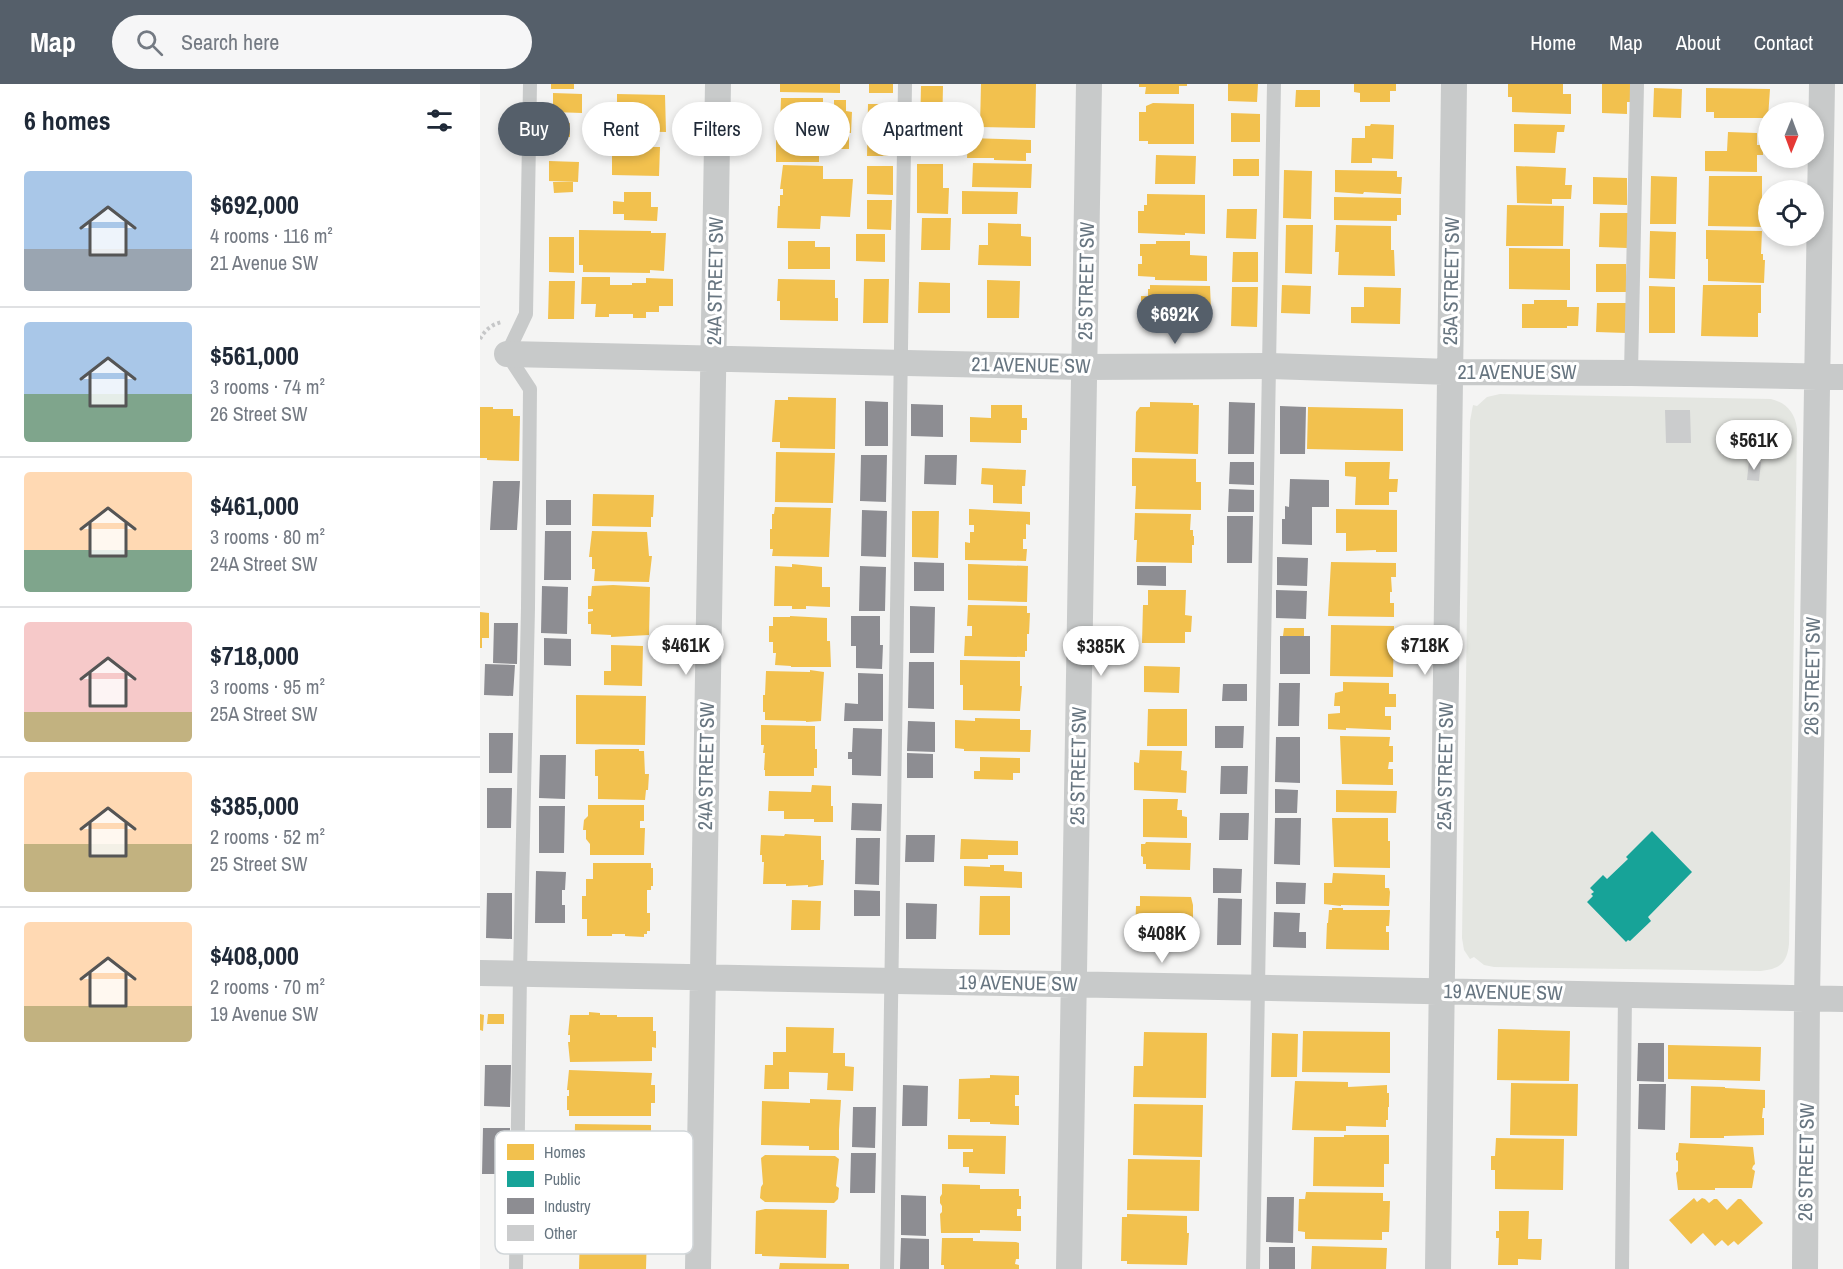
<!DOCTYPE html>
<html lang="en">
<head>
<meta charset="utf-8">
<style>
	:root { --surface:#fff; --page:#f6f6f7; --text:#1f2937; --muted:#747a83; --line:#e0e1e3; --accent:#555f6a }
	body { margin:0; font-family:"Archivo Narrow",sans-serif; background:var(--page); color:var(--text); height:100vh; display:flex; flex-direction:column; font-size:22px; white-space:nowrap }
	* { box-sizing:border-box; margin:0 }
	p { font-size:20px; color:var(--muted) }
	.icon { flex:none; width:33px; height:33px; fill:none; stroke:currentColor; stroke-width:2; stroke-linecap:round; stroke-linejoin:round }
	.map { position:relative; flex:1; overflow:hidden }
	.panel { display:flex; flex-direction:column; background:var(--surface); width:480px }
	.panel>* { flex:none }
	.banner { position:absolute; left:18px; top:18px; width:570px; height:54px; display:flex; gap:12px }
	.needle { width:39px; rotate:181deg }
	.fabs { position:absolute; left:1278px; top:18px; display:grid; gap:12px }
	.fabs a { display:grid; place-items:center; width:66px; height:66px; border-radius:50%; background:var(--surface); box-shadow:0 3px 9px #0003; font-size:30px }
	.price { position:absolute; translate:-50% -51px; padding:0 14px; border-radius:21px; background:#fff; color:#222; font-size:20px; line-height:39px; filter:drop-shadow(0 2px 3px #0008) }
	.price::after { content:''; position:absolute; left:50%; top:36px; width:18px; height:14px; margin-left:-9px; background:inherit; clip-path:polygon(0 0,100% 0,50% 100%) }
	.price.on { background:var(--accent); color:#fff }
	ul { padding:0; list-style:none }
	li { display:flex; align-items:center; gap:18px; height:150px; padding:0 24px }
	li+li { border-top:2px solid var(--line) }
	li span { display:grid; place-items:center; flex:none; width:168px; height:120px; border-radius:6px; color:#555 }
	li>.icon { margin-inline-start:auto }
	span .icon { width:72px; height:72px; fill:#fffc; stroke-width:1 }
	li b { font-size:26px }
	h2 { display:flex; justify-content:space-between; align-items:center; height:72px; padding:0 24px; font-size:26px }
	.chip { padding:0 21px; border-radius:27px; background:var(--surface); box-shadow:0 3px 9px #0003; font-size:21px; line-height:54px }
	.chip.on { background:var(--accent); color:#fff }
	header { display:flex; align-items:center; gap:36px; box-sizing:border-box; height:84px; padding:0 30px; background:var(--accent); color:#fff }
	header strong { font-size:28px }
	nav { display:flex; gap:33px; margin-inline-start:auto; font-size:21px }
	.search { width:420px; height:54px; background:var(--page); display:flex; align-items:center; gap:15px; box-sizing:border-box; padding:0 21px; border-radius:33px; color:var(--muted); font-size:22px }
	main { display:flex; flex:1; min-height:0 }
	.map>svg:first-child { display:block }
</style>
</head>
<body>
<header>
<strong>Map</strong>
<div class="search"><svg class="icon" aria-label="search" viewBox="0 0 24 24"><circle cx="10" cy="10" r="6"/><path d="M15 15l6 6"/></svg>Search here</div>
<nav><a>Home</a><a>Map</a><a>About</a><a>Contact</a></nav>
</header>
<main>
<section class="panel">
<h2>6 homes<svg class="icon" aria-label="filters" viewBox="0 0 24 24"><path d="M4 7h16M4 17h16"/><circle cx="9" cy="7" r="2"/><circle cx="15" cy="17" r="2"/></svg></h2>
<ul>
<li><span style="background:linear-gradient(#a9c7e8 65%,#9aa5b1 0)"><svg class="icon" aria-label="home" viewBox="0 0 24 24"><path d="M3 11l9-7 9 7M6 9v11h12V9"/></svg></span><div><b>$692,000</b><p>4 rooms · 116 m²</p><p>21 Avenue SW</p></div></li>
<li><span style="background:linear-gradient(#a9c7e8 60%,#7fa58c 0)"><svg class="icon" aria-label="home" viewBox="0 0 24 24"><path d="M3 11l9-7 9 7M6 9v11h12V9"/></svg></span><div><b>$561,000</b><p>3 rooms · 74 m²</p><p>26 Street SW</p></div></li>
<li><span style="background:linear-gradient(#ffd9b3 65%,#7fa58c 0)"><svg class="icon" aria-label="home" viewBox="0 0 24 24"><path d="M3 11l9-7 9 7M6 9v11h12V9"/></svg></span><div><b>$461,000</b><p>3 rooms · 80 m²</p><p>24A Street SW</p></div></li>
<li><span style="background:linear-gradient(#f6c9c9 75%,#c2b280 0)"><svg class="icon" aria-label="home" viewBox="0 0 24 24"><path d="M3 11l9-7 9 7M6 9v11h12V9"/></svg></span><div><b>$718,000</b><p>3 rooms · 95 m²</p><p>25A Street SW</p></div></li>
<li><span style="background:linear-gradient(#ffd9b3 60%,#c2b280 0)"><svg class="icon" aria-label="home" viewBox="0 0 24 24"><path d="M3 11l9-7 9 7M6 9v11h12V9"/></svg></span><div><b>$385,000</b><p>2 rooms · 52 m²</p><p>25 Street SW</p></div></li>
<li><span style="background:linear-gradient(#ffd9b3 70%,#c2b280 0)"><svg class="icon" aria-label="home" viewBox="0 0 24 24"><path d="M3 11l9-7 9 7M6 9v11h12V9"/></svg></span><div><b>$408,000</b><p>2 rooms · 70 m²</p><p>19 Avenue SW</p></div></li>
</ul>
</section>
<div class="map">
<svg width="1363" height="1185" viewBox="0 0 1363 1185">
	<rect width="100%" height="100%" fill="#f4f4f3"/>
	<path fill="#e4e6e1" d="M1020 310 1291 315C1307 319 1315 329 1317 345L1309 860C1307 879 1300 885 1281 887L1014 883 1004 881 994 873 990 875 984 866 982 854 990 337 993 321 997 322 1007 313Z"/>
	<path fill="#f2c14e" d="M71 0H94V5H71Z
		M300 0H360V9L300 8Z
		M389 0H413V9H389Z
		M501 0H556L555 44 500 43Z
		M659 0H707V2H699V10H665L666 3H659Z
		M748 0H778L777 18 748 17Z
		M874 0H916V7H910V18H880V9L874 8Z
		M1028 0H1083V10H1091V30L1032 28V13H1028Z
		M1122 0H1150V18H1147V30L1122 29Z
		M441 2H463L462 48H440Z
		M1174 4 1202 5 1201 34 1173 33Z
		M1226 4 1290 5 1288 34H1234V28H1226Z
		M816 6H840V23H815Z
		M73 9 102 10V29L73 28Z
		M137 10 185 11 186 48 137 47Z
		M301 14H343V27L354 28V16H366V27L372 28 371 49H369V65H339V78H296V43H300Z
		M673 19 714 20V60H668V57H659V28H666V22Z
		M388 20H414L413 72H387Z
		M751 29 780 30V58H751Z
		M73 38 90 39V53L72 52Z
		M891 40 914 41 913 75 892 74V79H871L872 54H885V42H890Z
		M1034 40 1085 41 1084 48H1077L1075 69 1034 68Z
		M1248 48 1277 49V61H1283V71H1277V88L1225 87V67H1247Z
		M488 54 551 56V69H546V77L514 76V74H487Z
		M146 63H180L179 92 132 91V71H146Z
		M676 71 716 72 715 100H675Z
		M753 75H779V92H753Z
		M69 77 99 78 98 98 69 97Z
		M493 79 552 80 551 104 492 103Z
		M437 80H463V104H469L468 130 437 129Z
		M303 81 343 82V95H373L370 133 341 132 340 145 297 144 298 122H300V111H303V105H300Z
		M387 82H413V111L387 110Z
		M1036 82 1086 84 1085 101H1092L1091 115H1072V120L1037 119Z
		M804 86 832 87 831 135 803 134Z
		M855 86 917 87V93H922L921 110 884 108 883 110 855 108Z
		M1171 92 1197 93 1196 140H1170Z
		M1229 92H1282V115H1284L1286 121 1285 143 1228 142Z
		M1113 93 1147 94V121L1113 120Z
		M73 98H93V108L74 109Z
		M482 107 538 108 537 130H482Z
		M144 108H171V123H178L177 137 144 136V130H133V117L144 118Z
		M667 110 725 111V150L705 149V151L658 149V127H664V121H667Z
		M854 113 921 114V131H917V137L854 136Z
		M387 116H412L411 146 387 145Z
		M1027 121 1084 122 1083 162H1026Z
		M747 125H777L776 155 746 154Z
		M1120 129H1148L1147 164 1119 163Z
		M442 134H471L470 166H441Z
		M508 139 541 140V152L551 153V182L498 181 499 161H508Z
		M806 141H833L832 190 805 189Z
		M856 141 911 142V166H914L915 192 858 191 859 168H855Z
		M99 146 171 147V149H186L184 187 170 186V189L103 188V181H99Z
		M1226 146 1282 147 1281 170H1283V176H1285L1284 199 1228 197V175H1226Z
		M1170 147 1196 148 1195 195 1169 194Z
		M376 150H405V178L376 177Z
		M69 153H94V189L69 188Z
		M308 157H335V163H350V185H308Z
		M676 157H710V171L727 172V197L675 196V193L658 192V180H662V172H660V160H676Z
		M1029 164 1090 165V206L1029 205Z
		M753 168H778V198H752Z
		M1116 180H1146V208H1116Z
		M102 193H130V201H152V199H166V194L193 195V222H179V228H166V234H153V230H129V233H115L116 220H101Z
		M298 195 355 196V214H358V237L300 236V217H297Z
		M384 195H409L408 239H383Z
		M507 196 540 197 539 234H507Z
		M69 197H95L94 235H68Z
		M439 198 470 199V229H438Z
		M670 201 730 202 731 226H729V231H723V244L669 243V239H667V232H661V212H668V205H670Z
		M802 201 831 202 830 230 801 229Z
		M1223 201H1281V229H1278V253L1221 252Z
		M1169 202 1195 203V249H1169Z
		M752 203H778L777 243 751 242Z
		M884 203 921 204 920 240 871 239V223H884Z
		M1054 216H1087V223H1099L1098 242H1087V244H1042V220H1054Z
		M1117 219H1146V249L1116 248Z
		M308 313 356 314 355 365 300 364V358H292L295 316H308Z
		M670 318 713 319V321H719L718 370 655 368 656 328 660 323H670Z
		M511 321H542V334H547V346H541V359L490 358V333L511 334Z
		M0 323H13V325H33V332H40L39 377 7 376V374H0Z
		M828 323 923 325V367L827 365Z
		M296 368 355 369 353 419 295 418Z
		M652 374 716 375V398H721V426L655 425 656 402H652Z
		M865 378H910L909 395H918L917 408H909V421H875L876 393 865 392Z
		M502 384 546 386 545 402H542V420L513 419V401L501 400Z
		M113 410 174 411 173 433H171V443L112 442Z
		M295 423 351 424 349 473 292 472 293 465H290V445H292V430H294Z
		M489 425 550 428V441L546 440V455H543V465H547L546 477 485 476V458L490 459V448H494V441H489Z
		M856 425 917 426V468H896V466L866 467V449H856Z
		M432 427H459L458 474 432 473Z
		M655 429 711 430 710 446H713V452H714V461H712V479L656 478 657 456H654Z
		M112 447 167 448 169 472H172L169 498 114 497 115 485H112V473H109Z
		M851 478 916 479V493H911L912 508H910V519H914V533L848 532Z
		M312 480 342 483V503H350V523L326 522V525H312V522H294L295 482 312 483Z
		M488 480 548 482 547 518 488 516Z
		M133 501 170 503 169 551 131 553V551L111 550V540H108V528L113 527V525H108V512H111L112 502Z
		M668 506H706L705 531 712 532 711 548H705V559H662L663 521H668Z
		M488 521 547 522V529H550L549 550H547V567H545V573L484 572 485 552H492V542H487Z
		M0 528 9 529V554H2V564H0Z
		M310 532 347 534V557H350L351 583H311V582L295 581 296 569H293V558H289V542H293V533H310Z
		M851 541 914 542 913 593 850 592Z
		M804 544H824V552H803Z
		M131 561 163 562 162 602 124 601V587H131Z
		M480 576 540 577V602H542L540 627 483 626V601H480Z
		M664 582 700 583 699 609 664 608Z
		M330 586 344 588 341 637 326 638V637L285 636V628H283V611H285L286 587 330 588Z
		M863 598 909 599V610H916V623H905V632H911V646L866 644V646L848 645V630L860 629V622H854L855 609 863 607Z
		M96 611 166 612 165 661 96 660Z
		M668 625H707V662H667Z
		M495 634 540 635V646H551L550 668 484 667V665L475 664V636L495 637Z
		M281 641 335 642V665H337V684H334V692H285V686H284L285 669H283L284 661H281Z
		M860 652 910 653 909 662H913V678H909L908 685H913V701L862 700Z
		M120 665H159V667H164L165 690H169L168 706H166L165 716 118 715V692H115V666Z
		M660 666 702 667 701 686 707 687 706 709 654 706V678L659 679Z
		M500 673 540 674V689H533V696L494 695V687H500Z
		M332 701 351 702V722H353V738H334V735H304V727H288L289 707 331 708Z
		M856 706 917 707 916 729 856 728Z
		M663 715H698L697 726H702V732L707 733V754L663 753Z
		M108 721H164V737H160V744H165L164 771H110V760L106 755V746H103L104 736 108 732Z
		M852 734H908V757H910V784L854 783Z
		M305 750 341 752V776H344L343 801 328 803V801L306 802V800H283L284 778H282V771H280L281 751 304 752Z
		M481 755 538 757V771H508V775H480Z
		M666 758 711 759 710 786 666 785V780H663V773L661 772V760H665Z
		M113 779H171V784H173V802H171V806H167V829H170V847H167V850H164V853L145 852V850H132V852H107V835H102V812H106V795H113Z
		M510 781H524V787L542 788V804L484 802V782L510 783Z
		M853 789 905 791V804H909L910 808 909 822 861 821V822L844 820V799H852Z
		M500 812H530V851H499Z
		M660 812 711 813 713 821V861L678 860V856L670 855 669 853 667 855H660L655 850 656 822H660Z
		M312 816 341 817 340 846H311Z
		M852 824H863V826H910L909 842H906V848H909V866L846 865 847 839H848L849 826H852Z
		M109 928 120 929V931H137V933H173V947H176V964L172 963V977L90 978 88 958H90V951H88L90 931H109Z
		M0 930 4 931 3 947 0 946Z
		M8 930H24V940H7Z
		M306 943 354 944 353 969H365V982L374 983 373 1007 347 1006 348 989 309 988V1005H284L285 981H293V968H306Z
		M1018 945 1090 947 1089 997 1017 996Z
		M823 947 910 948V989L822 988Z
		M664 948 727 949 726 1014 653 1013 654 982H663Z
		M792 949 818 950 817 993H791Z
		M1188 961 1281 963 1280 997 1188 995Z
		M89 986 172 989 171 1001H175V1019H171V1032H89V1026H87V1012H89V1006H87Z
		M510 991 539 992V1011H535V1022H539V1041L510 1040V1038H490V1035H478L479 995 510 994Z
		M815 997 868 998V1003L907 1001V1009H909V1023H908V1036H906V1043L866 1042V1047L812 1046Z
		M1031 999 1098 1000 1097 1052 1030 1051Z
		M1211 1002 1245 1003V1004L1285 1006V1024H1283L1282 1034H1284V1051L1244 1052V1054H1210Z
		M330 1015 361 1016 359 1046V1066H329V1062L281 1061 282 1017 330 1019Z
		M654 1020 723 1021 722 1073 653 1071Z
		M95 1040 171 1041V1089L94 1088Z
		M468 1051 526 1052 525 1090 489 1089V1083H483V1068H493V1065H468Z
		M864 1051H909V1080H904V1103L833 1102 834 1053H864Z
		M1016 1054 1084 1055 1083 1106 1015 1105V1086H1011V1072H1015Z
		M1199 1059 1273 1063 1275 1080 1273 1082 1272 1085 1275 1087 1272 1104H1235V1106H1198L1196 1089 1198 1087V1077L1196 1076V1069L1198 1068Z
		M285 1071 355 1072 359 1075 356 1102 359 1104 358 1115 354 1119 285 1118 280 1114 281 1103 283 1100 281 1074Z
		M648 1075 720 1076 719 1127 647 1126Z
		M462 1100 500 1101V1105H539V1112H541V1125H537V1132H541V1147L500 1146V1149H461L460 1130 462 1128V1122L460 1119V1113L462 1110Z
		M826 1108 903 1109V1117H910L909 1148H902V1156L825 1155V1148L818 1147 819 1115H825Z
		M1214 1114 1217 1118 1222 1114 1225 1115 1229 1119 1234 1115H1237L1247 1126 1258 1115H1261L1283 1139 1258 1161 1254 1157 1248 1162 1242 1156 1235 1162 1223 1149 1211 1160 1189 1136Z
		M285 1125 347 1126 346 1174 282 1172V1170H275L276 1127Z
		M1019 1127H1049L1048 1155H1062L1061 1176 1038 1175V1181H1018L1019 1154H1016V1147H1019Z
		M647 1130 707 1132V1149H709L707 1181 647 1180V1177H641L642 1133H647Z
		M100 1147 167 1149 166 1185H99Z
		M462 1154H493V1157L536 1158 539 1159V1175H536L535 1180 539 1181V1185H464V1181H461Z
		M832 1162 907 1164 906 1185H831Z
		M300 1179 369 1180V1185H299Z"/>
	<path fill="#17a398" d="M1172 747 1212 788 1168 833 1171 837 1150 857 1148 856 1146 858 1107 818 1113 812 1111 810 1114 808 1110 804 1123 791 1127 795 1148 775 1146 773Z"/>
	<path fill="#8d8d92" d="M385 317 408 318V362H385Z
		M749 318 775 319 774 370H748Z
		M431 320 463 321V353L431 352Z
		M800 322 826 323 825 370H800Z
		M381 371H407L406 418 380 417Z
		M445 371H477L476 401 444 400Z
		M750 378H774V401L749 400Z
		M810 395 849 396V423H832V461L802 460V435H805V422L809 423Z
		M13 397H40L37 446H10Z
		M749 405 774 406V428H748Z
		M66 416H91V441H66Z
		M382 426 407 427 406 473 381 472Z
		M747 432H773L772 479H747Z
		M65 447H91V496H64Z
		M797 473 828 474 827 502 797 501Z
		M434 478 464 479V507H434Z
		M380 482 406 483 405 527H379Z
		M657 482H686V502L657 501Z
		M62 502 88 503 87 550 61 549Z
		M796 506 827 507 826 535 796 534Z
		M430 522 455 523 454 569H430Z
		M371 532H400V561H403L402 585 376 584V562H371Z
		M14 539H38L37 580 13 579Z
		M800 552H830V590H800Z
		M64 554 91 555V582L64 581Z
		M429 578H454V625L428 624Z
		M5 580 35 581 33 612 4 611Z
		M378 589 403 590V637H364L365 619 378 620Z
		M799 599H820L819 642H798Z
		M743 600H767V617H742Z
		M428 637 455 638V668L427 667Z
		M735 642H764L763 664H735Z
		M373 644 402 645 401 692 372 691V675H368V668H372Z
		M9 649H33L32 689H9Z
		M796 653H820V699L795 698Z
		M427 669 453 670V694H427Z
		M60 671H86L85 715 59 714Z
		M741 682H768L767 710H740Z
		M7 704H32L31 744H7Z
		M795 705 818 706 817 729H795Z
		M372 719 402 720 401 747 371 746Z
		M59 722H85L84 769H59Z
		M740 729H769L768 756H739Z
		M795 734H821L820 781 794 780Z
		M426 751H455L454 778H425Z
		M376 754H400L399 801 375 800Z
		M733 784 762 785 761 809H733Z
		M56 787 86 788 85 806H82V821H85V839H55Z
		M796 798 826 799 825 820H796Z
		M374 806 400 807V832H374Z
		M7 809H32V855L6 854Z
		M738 814 762 815 761 861H737Z
		M426 819 457 820 456 855H426Z
		M794 828 820 829 819 848H826V864L793 863Z
		M1158 959H1184V998L1157 997Z
		M5 981H31L30 1023 4 1022Z
		M1159 1000H1186L1185 1046 1158 1045Z
		M423 1001 448 1002 447 1042H422Z
		M373 1023H396L395 1064 372 1063Z
		M3 1044H30L29 1090H2Z
		M371 1069H396L395 1109H370Z
		M421 1111 446 1112V1152L421 1151Z
		M787 1113H814L813 1159 786 1158Z
		M421 1154 449 1155V1185H420Z
		M789 1163H815V1185H789Z"/>
	<path fill="#cbcccd" d="M1185 326H1210L1211 359H1186Z
		M1269 377 1281 378 1279 397 1267 396Z"/>
	<g fill="none" stroke-linecap="round" stroke-linejoin="round">
		<path stroke="#c6c7c8" stroke-width="4" stroke-dasharray="3 3" stroke-linecap="butt" d="M0 255C5 246 12 240 22 238"/>
		<path stroke="#c8caca" stroke-width="14" d="M1151 289 1157 0
			M36 1185 40 889 48 524 50 305 27 270 46 230 50 0
			M407 1185 425 0
			M773 1185 794 0
			M1142 1185 1145 910"/>
		<path stroke="#c8caca" stroke-width="26" d="M27 270 604 283 789 282 970 288 1151 289 1363 293
			M0 889 1363 915
			M218 1185 238 0
			M589 1185 609 0
			M958 1185 974 0
			M1325 1185 1327 915 1342 0"/>
	</g>
	<g text-anchor="middle" stroke-width="6" stroke-linejoin="round" paint-order="stroke">
		<g font-size="20" fill="#677580" stroke="#fff">
			<text transform="translate(235 197) rotate(-89)" y="7">24A STREET SW</text>
			<text transform="translate(606 197) rotate(-89)" y="7">25 STREET SW</text>
			<text transform="translate(971 197) rotate(-89)" y="7">25A STREET SW</text>
			<text transform="translate(551 281) rotate(1)" y="7">21 AVENUE SW</text>
			<text x="1037" y="295">21 AVENUE SW</text>
			<text transform="translate(1332 592) rotate(-89)" y="7">26 STREET SW</text>
			<text transform="translate(226 682) rotate(-89)" y="7">24A STREET SW</text>
			<text transform="translate(598 682) rotate(-89)" y="7">25 STREET SW</text>
			<text transform="translate(965 682) rotate(-89)" y="7">25A STREET SW</text>
			<text transform="translate(538 899) rotate(1)" y="7">19 AVENUE SW</text>
			<text transform="translate(1023 908) rotate(1)" y="7">19 AVENUE SW</text>
			<text transform="translate(1326 1078) rotate(-89)" y="7">26 STREET SW</text>
		</g>
	</g>
	<rect x="15" y="1047" width="198" height="123" rx="9" fill="#fff" stroke="#d1d6d9" stroke-width="1.5"/>
	<rect x="27" y="1060" width="27" height="16" fill="#f2c14e"/>
	<rect x="27" y="1087" width="27" height="16" fill="#17a398"/>
	<rect x="27" y="1114" width="27" height="16" fill="#8d8d92"/>
	<rect x="27" y="1141" width="27" height="16" fill="#cbcccd"/>
	<g font-size="16" fill="#677580">
		<text x="64" y="1074">Homes</text>
		<text x="64" y="1101">Public</text>
		<text x="64" y="1128">Industry</text>
		<text x="64" y="1155">Other</text>
	</g>
</svg>
<div class="fabs">
<a><svg class="needle" viewBox="-14 -14 28 28"><path d="M0-13l5 13h-10z" fill="#e53935"/><path d="M0 13l5-13h-10z" fill="#747a83"/></svg></a>
<a><svg class="icon" aria-label="locate" viewBox="0 0 24 24"><circle cx="12" cy="12" r="6"/><path d="M12 2v4M12 18v4M2 12h4M18 12h4"/></svg></a>
</div>
<b class="price on" style="left:695px;top:261px">$692K</b>
<b class="price" style="left:1274px;top:387px">$561K</b>
<b class="price" style="left:206px;top:592px">$461K</b>
<b class="price" style="left:945px;top:592px">$718K</b>
<b class="price" style="left:621px;top:593px">$385K</b>
<b class="price" style="left:682px;top:880px">$408K</b>
<div class="banner">
<a class="chip on">Buy</a>
<a class="chip">Rent</a>
<a class="chip">Filters</a>
<a class="chip">New</a>
<a class="chip">Apartment</a>
</div>
</div>
</main>
</body>
</html>
